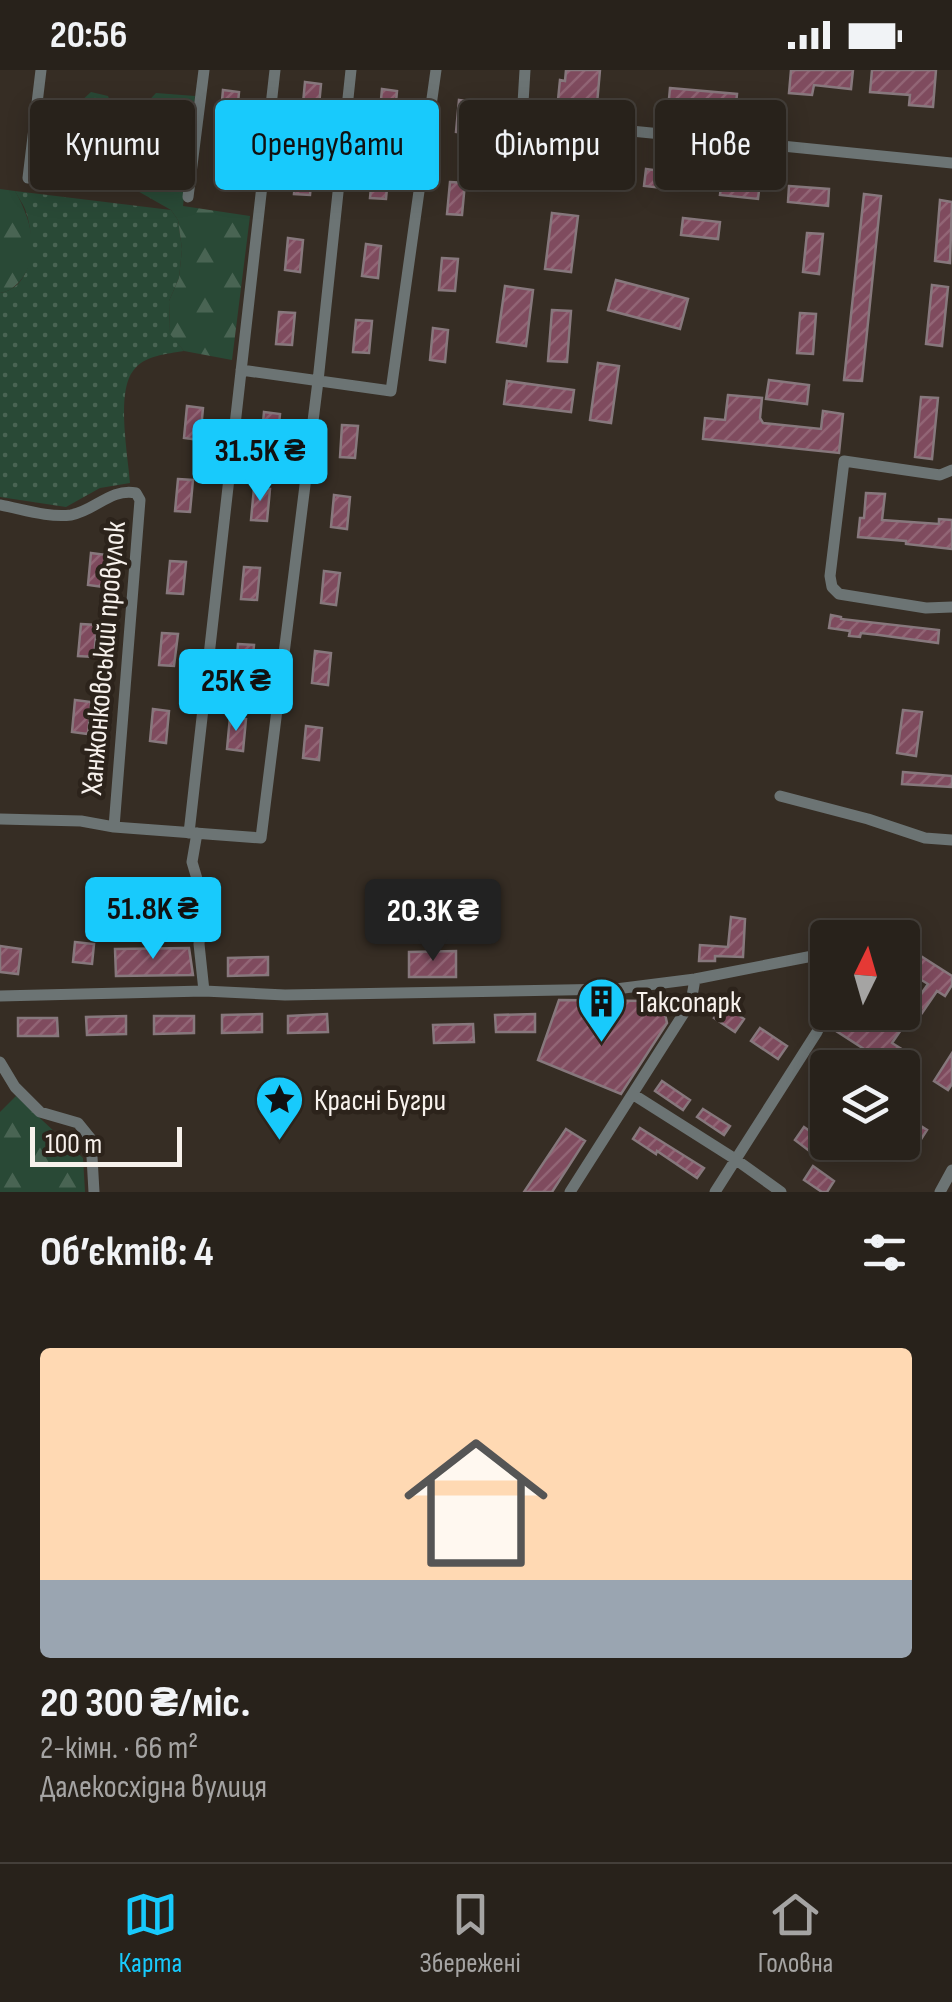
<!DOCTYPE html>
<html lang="uk">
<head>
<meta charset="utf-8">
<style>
	:root { --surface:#28221b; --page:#302a24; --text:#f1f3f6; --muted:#a5a4a3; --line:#443f3a; --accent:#18cafc }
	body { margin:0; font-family:"Sofia Sans Condensed",sans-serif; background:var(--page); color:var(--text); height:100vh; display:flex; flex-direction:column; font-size:38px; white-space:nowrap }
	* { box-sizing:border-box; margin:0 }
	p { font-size:32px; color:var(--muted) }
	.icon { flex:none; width:55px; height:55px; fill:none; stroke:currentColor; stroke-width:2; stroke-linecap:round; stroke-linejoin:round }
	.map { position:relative; height:1122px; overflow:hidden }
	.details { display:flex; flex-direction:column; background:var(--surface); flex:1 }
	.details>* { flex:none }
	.top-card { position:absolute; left:30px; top:30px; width:892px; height:90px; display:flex; gap:20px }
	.needle { width:65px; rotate:5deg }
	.controls { position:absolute; left:810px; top:850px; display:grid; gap:20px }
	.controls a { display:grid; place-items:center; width:110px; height:110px; border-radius:10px; background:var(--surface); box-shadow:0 5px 25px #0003,0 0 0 2px var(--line); font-size:50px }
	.scale { position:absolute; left:30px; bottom:25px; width:152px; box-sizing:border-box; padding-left:10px; border:5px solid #f7f1ec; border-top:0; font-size:28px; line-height:35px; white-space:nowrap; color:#f7f1ec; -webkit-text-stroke:8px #2c231b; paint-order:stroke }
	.price { position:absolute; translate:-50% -85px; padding:0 22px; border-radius:10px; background:var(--accent); color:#111; font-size:32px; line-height:65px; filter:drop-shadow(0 2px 5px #0008) }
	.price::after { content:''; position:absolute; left:50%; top:60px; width:30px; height:22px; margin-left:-15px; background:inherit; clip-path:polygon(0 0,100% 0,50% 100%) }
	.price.active { background:#222; color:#fff }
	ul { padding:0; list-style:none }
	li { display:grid; align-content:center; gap:20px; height:530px; padding:0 40px }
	li span { display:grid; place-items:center; height:310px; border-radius:10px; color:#555 }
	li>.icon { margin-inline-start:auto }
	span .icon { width:180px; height:180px; fill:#fffc; stroke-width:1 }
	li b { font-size:42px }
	h2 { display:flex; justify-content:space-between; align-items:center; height:120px; padding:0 40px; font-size:42px }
	.tag { padding:0 35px; border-radius:10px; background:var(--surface); box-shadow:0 5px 25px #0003,0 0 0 2px var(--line); font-size:35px; line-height:90px }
	.tag.active { background:var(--accent); color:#111 }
	.status { display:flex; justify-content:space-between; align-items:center; height:70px; padding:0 50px; background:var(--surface); direction:ltr }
	.status svg { height:28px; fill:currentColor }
	.dock { display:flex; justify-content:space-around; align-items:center; height:140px; border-top:2px solid var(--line); background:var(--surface); font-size:28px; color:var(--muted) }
	.dock a { display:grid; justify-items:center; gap:5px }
	.dock .active { color:var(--accent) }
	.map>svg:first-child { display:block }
</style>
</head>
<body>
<div class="status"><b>20:56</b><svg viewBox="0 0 49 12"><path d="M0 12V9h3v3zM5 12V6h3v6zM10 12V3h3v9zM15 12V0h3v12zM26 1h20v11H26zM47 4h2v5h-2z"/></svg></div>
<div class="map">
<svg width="952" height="1122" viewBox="0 0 952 1122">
	<defs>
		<pattern id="green-dots" width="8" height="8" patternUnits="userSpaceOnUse" patternTransform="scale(2.5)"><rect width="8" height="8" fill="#294936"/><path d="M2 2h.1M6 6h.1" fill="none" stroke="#496453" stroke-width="1.8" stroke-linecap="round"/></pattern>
		<pattern id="forest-firs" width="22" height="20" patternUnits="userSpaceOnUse" patternTransform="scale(2.5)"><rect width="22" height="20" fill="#294936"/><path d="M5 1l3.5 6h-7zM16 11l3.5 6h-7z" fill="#496453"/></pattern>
		<pattern id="building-hatch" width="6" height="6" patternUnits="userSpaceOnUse" patternTransform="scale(2.5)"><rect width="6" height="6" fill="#7f4b5e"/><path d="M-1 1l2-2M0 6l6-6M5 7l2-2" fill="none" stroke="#926575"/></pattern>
	</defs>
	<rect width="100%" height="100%" fill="#362d24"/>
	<path fill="url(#green-dots)" d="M15 121 171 140 178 150 182 179 179 208 169 231 170 263 184 281C167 284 144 285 133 301 116 323 128 385 130 413L100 418 66 437 0 427V223C35 217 35 169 26 142 24 135 18 127 15 121Z"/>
	<path fill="url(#forest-firs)" d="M91 22 108 26C113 36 110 46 114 57L126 59 135 54 140 40 156 23 195 26 183 136 250 146 232 290 184 281 170 264 169 231 179 208 182 179 178 150 171 140 99 99 82 74 75 53 79 33Z
		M0 119 15 121C30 147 42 185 20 211 13 218 10 221 0 223Z
		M16 1026 83 1088 85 1122H0V1042Z"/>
	<path fill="url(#building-hatch)" stroke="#87787d" stroke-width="2.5" d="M566 0H600L597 34 558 30 560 10 565 11Z
		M791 0H853L851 19 814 15 812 25 789 23Z
		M872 0H936L933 37 909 35 910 25 870 22Z
		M305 12 321 14 318 46 302 44Z
		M670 18 737 24 735 46 668 40Z
		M382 19 397 21 394 53 379 51Z
		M223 20 239 22 236 54 220 52Z
		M459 30 475 32 472 64 456 62Z
		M297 92 313 93 310 125 294 124Z
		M373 96 389 97 386 129 370 128Z
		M646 99 684 104 683 120 644 116Z
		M722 108 760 112 758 129 720 125Z
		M450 112 465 113 462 145 447 144Z
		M789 116 829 119 828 136 788 132Z
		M864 124 881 126 862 311 844 310Z
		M940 130 952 132 950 193 935 191Z
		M552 143 578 146 571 202 545 199Z
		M683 148 720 152 718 169 681 165Z
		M807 163 823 164 819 204 803 202Z
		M288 168 303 170 300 202 285 200Z
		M366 174 381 176 378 208 362 206Z
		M442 188 458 189 455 221 439 220Z
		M616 210 688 229 680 259 608 240Z
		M932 215 948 217 942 276 926 274Z
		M505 216 533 220 526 276 497 272Z
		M552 240 571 241 567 292 548 291Z
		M279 242 295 243 292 275 276 274Z
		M800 243 816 244 813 284 797 283Z
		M356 250 372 251 369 283 353 282Z
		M433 258 448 260 445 292 430 290Z
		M598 293 619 296 611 353 590 350Z
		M769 310 809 315 807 334 766 329Z
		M507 311 574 320 571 342 504 334Z
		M728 325 762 328 760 348 763 353 821 359 823 341 843 344 839 383 703 369 705 348 725 350Z
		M921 327 938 328 932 389 915 387Z
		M187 336 203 338 200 370 184 368Z
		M264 342 280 344 277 376 261 374Z
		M342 355 358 356 355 388 340 387Z
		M178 409 193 410 190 442 175 441Z
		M254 418 270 419 267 451 251 450Z
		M866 423 885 424 882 450 939 454V449L952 450V479L906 474V471L858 467 860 448H864Z
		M334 425 350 427 347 459 331 457Z
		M91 483 107 485 104 517 88 515Z
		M170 491 186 492 183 524 167 523Z
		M244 497 260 498 257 530 241 529Z
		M324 501 340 503 336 535 321 533Z
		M831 545 841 547V549L939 560 938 573 879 565 861 563 860 567 849 566 850 561 829 558Z
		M81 554 97 555 94 587 78 586Z
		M162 563 178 564 174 596 159 595Z
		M238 574 254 575 251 607 235 606Z
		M315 581 331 583 328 615 312 613Z
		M75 630 91 632 88 664 72 662Z
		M153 639 169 641 166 673 150 671Z
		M903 640 922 642 916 686 897 683Z
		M230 647 246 649 243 681 227 679Z
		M306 656 322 658 319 690 303 688Z
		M903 702 952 706V717L902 714Z
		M731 847 745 849 743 887 715 886V891H699L700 875 728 877Z
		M75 872 94 874 92 894 73 892Z
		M902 874 952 906V915L945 926 937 921 922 943 912 937 928 914 902 898Z
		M0 876 21 879 18 904 0 902Z
		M189 878 193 905 116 906 115 879Z
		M456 881V907H409V882Z
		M268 887V905L228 906V888Z
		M559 930 649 931 665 944 667 953 621 1024 538 990Z
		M723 934 744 949 735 962 714 948Z
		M839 942H844L867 957 876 942H893L907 951 892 973 903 980 892 997 830 957Z
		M262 944V962L222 963V945Z
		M327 944 328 962 288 963V946Z
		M535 944V962H496L495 945Z
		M126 946V964L87 965 86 947Z
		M154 946H194V963L154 964Z
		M18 948H57L58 966H18Z
		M473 954 474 972 434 973 433 955Z
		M760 958 787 976 778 989 751 971Z
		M952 983V1014L948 1020 934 1011Z
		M662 1011 690 1030 683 1040 655 1021Z
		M703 1039 730 1056 724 1065 697 1047Z
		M905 1046 927 1060 918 1074 902 1064V1050Z
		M804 1057 821 1069 812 1083 795 1070Z
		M640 1058 704 1098 697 1108 657 1081 656 1084 633 1069Z
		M566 1059 585 1071 552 1122H524Z
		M813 1096 834 1111 827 1122H822L804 1110Z"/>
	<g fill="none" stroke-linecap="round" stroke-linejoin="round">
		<path stroke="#6c7474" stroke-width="11" d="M525 0 523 33 527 46 541 52 952 93
			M28 108 41 0
			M188 127 204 0
			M241 300 391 321 436 0
			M952 400 940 405 844 391 830 506 832 517 839 524 926 538 952 537
			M0 435C22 439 48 448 71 445 95 441 110 418 136 423L140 430 114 757
			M780 726 868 749 925 768 952 770
			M0 749 81 751 114 757 261 768 318 311 351 0
			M189 763 275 0
			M197 763 192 792 203 829 199 874 204 921
			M0 926 204 921 285 925 616 919 695 909 828 883
			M0 992 15 1017 40 1042 78 1053 91 1069 94 1122
			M634 1025 735 1089 781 1122
			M570 1122 691 932 695 909
			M715 1122 817 962 828 938
			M940 1122 952 1100"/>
	</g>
	<defs>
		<symbol id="building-pin" viewBox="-11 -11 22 30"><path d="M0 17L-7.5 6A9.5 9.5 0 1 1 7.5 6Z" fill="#18cafc" stroke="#2c231b"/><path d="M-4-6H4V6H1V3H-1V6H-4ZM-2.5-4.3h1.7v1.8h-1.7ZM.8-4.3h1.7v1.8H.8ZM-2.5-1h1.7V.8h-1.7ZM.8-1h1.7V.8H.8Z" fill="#111"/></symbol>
		<symbol id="sight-pin" viewBox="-11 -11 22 30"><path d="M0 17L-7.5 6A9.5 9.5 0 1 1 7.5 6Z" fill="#18cafc" stroke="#2c231b"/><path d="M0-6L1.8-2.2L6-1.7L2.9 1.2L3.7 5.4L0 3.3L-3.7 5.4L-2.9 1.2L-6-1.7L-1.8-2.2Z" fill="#111"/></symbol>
	</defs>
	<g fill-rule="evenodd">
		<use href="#building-pin" x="574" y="904" width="55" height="75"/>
		<use href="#sight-pin" x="252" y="1002" width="55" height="75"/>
	</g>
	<g text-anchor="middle" stroke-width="9" stroke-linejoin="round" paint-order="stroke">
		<g font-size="30" fill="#f7f1ec" stroke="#2c231b">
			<text transform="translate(103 588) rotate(-85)" y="10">Ханжонковський провулок</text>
		</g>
		<g font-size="30" fill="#f7f1ec" stroke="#2c231b" text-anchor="start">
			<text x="636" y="942">Таксопарк</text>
			<text x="314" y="1040">Красні Бугри</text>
		</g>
	</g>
</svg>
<div class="controls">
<a><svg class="needle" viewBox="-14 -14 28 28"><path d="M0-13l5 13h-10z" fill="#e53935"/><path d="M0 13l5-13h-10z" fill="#a5a4a3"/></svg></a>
<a><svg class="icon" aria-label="layers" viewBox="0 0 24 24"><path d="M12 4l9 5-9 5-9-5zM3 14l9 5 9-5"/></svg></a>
</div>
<div class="scale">100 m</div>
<b class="price" style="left:260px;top:434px">31.5K ₴</b>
<b class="price" style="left:236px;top:664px">25K ₴</b>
<b class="price" style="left:153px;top:892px">51.8K ₴</b>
<b class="price active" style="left:433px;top:894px">20.3K ₴</b>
<div class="top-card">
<a class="tag">Купити</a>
<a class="tag active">Орендувати</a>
<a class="tag">Фільтри</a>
<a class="tag">Нове</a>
</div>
</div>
<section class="details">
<h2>Об’єктів: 4<svg class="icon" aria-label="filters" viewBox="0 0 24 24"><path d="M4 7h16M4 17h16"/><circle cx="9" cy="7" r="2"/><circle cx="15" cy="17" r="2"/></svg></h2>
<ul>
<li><span style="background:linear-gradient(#ffd9b3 75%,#9aa5b1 0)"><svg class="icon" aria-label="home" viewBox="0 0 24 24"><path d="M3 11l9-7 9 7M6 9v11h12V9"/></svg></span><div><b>20 300 ₴/міс.</b><p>2-кімн. · 66 m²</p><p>Далекосхідна вулиця</p></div></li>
</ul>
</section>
<nav class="dock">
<a class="active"><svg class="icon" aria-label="map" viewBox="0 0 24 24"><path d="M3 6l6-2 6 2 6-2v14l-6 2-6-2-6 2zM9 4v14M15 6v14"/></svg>Карта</a>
<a><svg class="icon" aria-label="saved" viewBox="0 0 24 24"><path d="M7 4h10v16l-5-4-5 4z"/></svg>Збережені</a>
<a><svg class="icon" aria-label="home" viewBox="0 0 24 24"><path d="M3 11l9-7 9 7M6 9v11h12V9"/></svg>Головна</a>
</nav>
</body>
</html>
